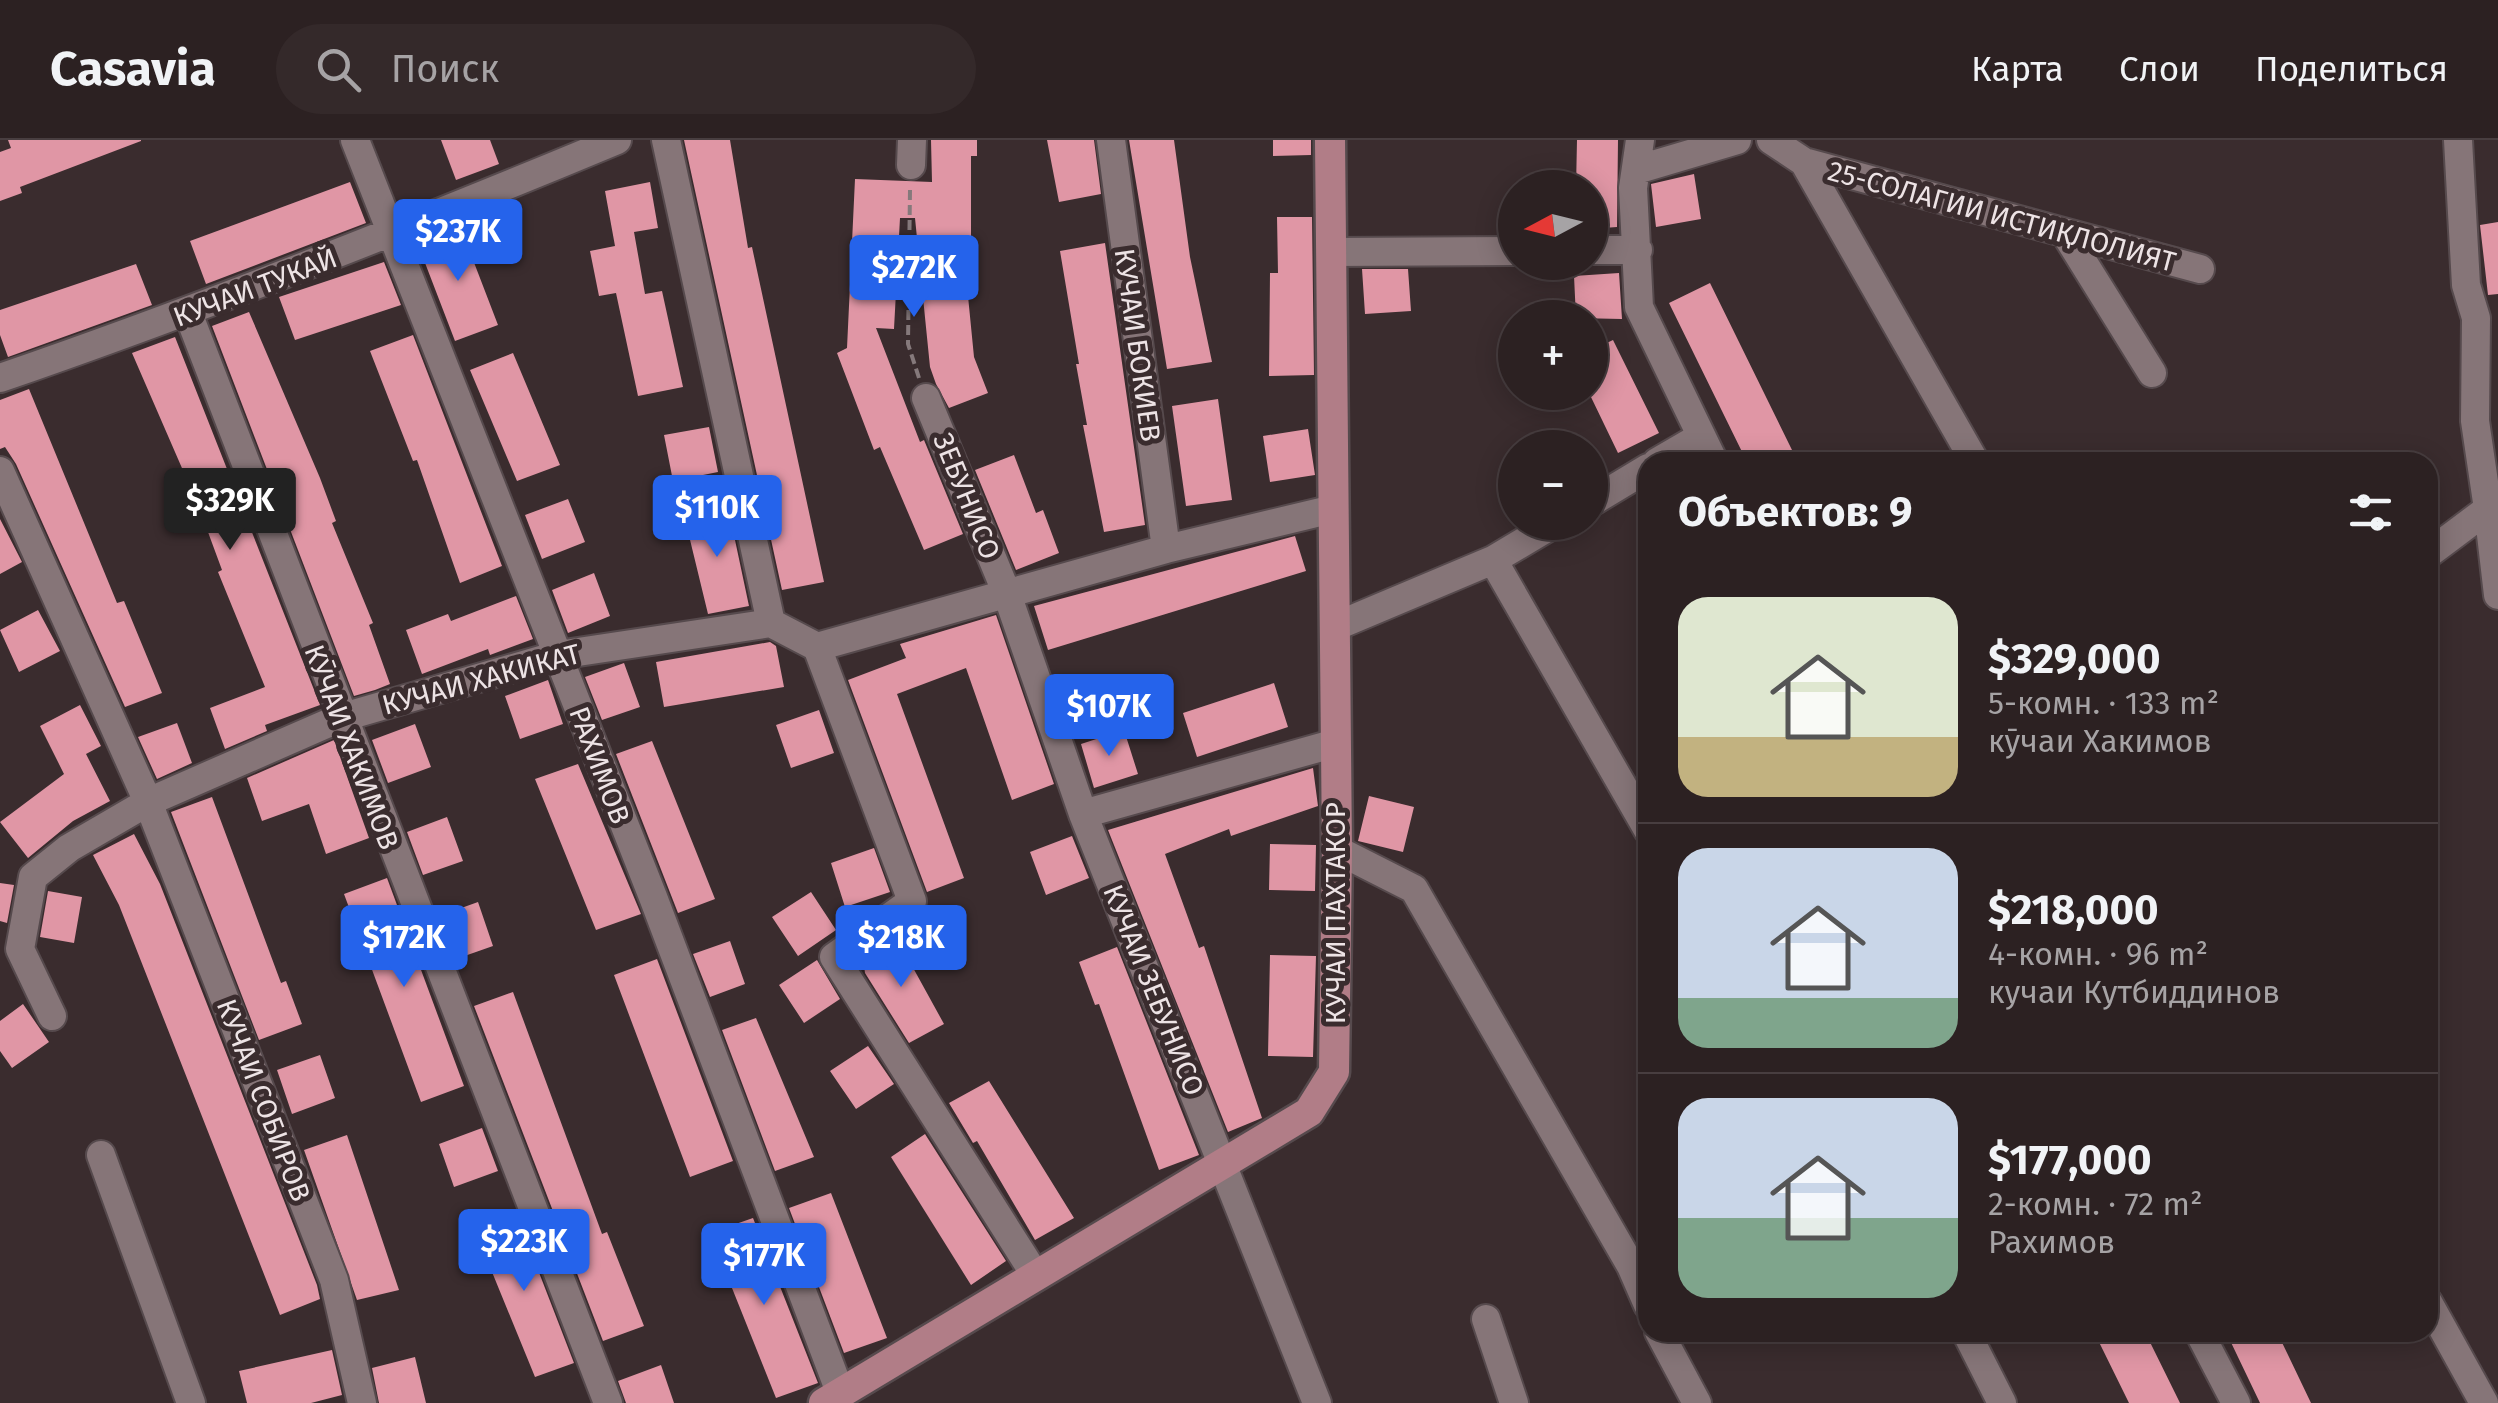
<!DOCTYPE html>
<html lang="ru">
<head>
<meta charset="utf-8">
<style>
	:root { --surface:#2c2122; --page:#34292a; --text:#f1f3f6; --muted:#a6a3a5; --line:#483e40; --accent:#2563eb }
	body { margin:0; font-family:"Fira Sans",sans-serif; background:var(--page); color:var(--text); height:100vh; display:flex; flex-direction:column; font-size:38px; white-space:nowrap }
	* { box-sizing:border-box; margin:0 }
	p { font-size:32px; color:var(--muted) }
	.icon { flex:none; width:55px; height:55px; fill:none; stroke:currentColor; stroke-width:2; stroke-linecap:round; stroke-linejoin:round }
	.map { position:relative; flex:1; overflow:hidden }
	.side { position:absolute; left:1638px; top:312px; width:800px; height:890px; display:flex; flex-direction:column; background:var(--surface); border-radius:30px; box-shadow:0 5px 25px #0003,0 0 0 2px var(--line) }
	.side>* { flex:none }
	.needle { width:65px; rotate:263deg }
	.tools { position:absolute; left:1498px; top:30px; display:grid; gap:20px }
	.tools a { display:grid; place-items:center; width:110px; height:110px; border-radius:50%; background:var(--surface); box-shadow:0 5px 25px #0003,0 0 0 2px var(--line); font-size:50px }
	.price { position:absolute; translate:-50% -85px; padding:0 22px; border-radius:10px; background:var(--accent); color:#fff; font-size:32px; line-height:65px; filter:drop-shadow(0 2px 5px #0008) }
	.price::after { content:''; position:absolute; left:50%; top:60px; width:30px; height:22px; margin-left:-15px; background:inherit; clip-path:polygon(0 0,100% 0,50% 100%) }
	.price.on { background:#222; color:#fff }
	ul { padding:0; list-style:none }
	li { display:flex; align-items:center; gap:30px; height:250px; padding:0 40px }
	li+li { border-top:2px solid var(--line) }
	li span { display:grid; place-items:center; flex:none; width:280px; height:200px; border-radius:30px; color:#555 }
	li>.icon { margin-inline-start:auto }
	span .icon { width:120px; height:120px; fill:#fffc; stroke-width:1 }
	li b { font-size:42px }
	h2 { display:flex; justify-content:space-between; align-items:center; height:120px; padding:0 40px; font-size:42px }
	header { display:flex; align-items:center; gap:60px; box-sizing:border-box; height:140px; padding:0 50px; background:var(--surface); border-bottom:2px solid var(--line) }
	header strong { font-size:48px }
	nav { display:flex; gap:55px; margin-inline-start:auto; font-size:35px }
	.search { width:700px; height:90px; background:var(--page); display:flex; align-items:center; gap:25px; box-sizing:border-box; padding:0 35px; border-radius:55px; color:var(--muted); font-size:38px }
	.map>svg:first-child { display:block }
</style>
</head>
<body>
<header>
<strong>Casavia</strong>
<div class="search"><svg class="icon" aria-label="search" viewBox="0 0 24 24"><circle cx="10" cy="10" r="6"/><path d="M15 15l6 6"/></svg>Поиск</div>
<nav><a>Карта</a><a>Слои</a><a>Поделиться</a></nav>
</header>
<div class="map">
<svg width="2498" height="1263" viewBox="0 0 2498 1263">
	<rect width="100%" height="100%" fill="#3a2c2e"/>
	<path fill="#e096a5" d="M8 0H141V1L20 47 22 53 0 61V12L11 8Z
		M441 0H490L499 24 456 40Z
		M684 0H730L748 108 752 107 824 442 782 450Z
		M931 0H977V16H971V146H967L974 217 988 253 949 268 936 244 930 227 915 78H900L894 189 876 188 920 302 924 300 963 394 924 410 880 307 874 310 837 213 847 208 855 39 932 42Z
		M1047 0H1094L1101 54 1059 62Z
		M1129 0H1174L1190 117 1212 222 1167 229Z
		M1273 0H1311V15L1273 16Z
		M1577 0H1618L1617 87 1590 89V48H1576Z
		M1694 34 1701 79 1656 87 1651 44Z
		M350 42 366 83 206 144 190 101Z
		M650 42 658 88 634 92 645 154 662 151 683 247 638 256 616 153 599 156 590 111 615 106 605 51Z
		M1277 77H1312L1314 235 1269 236 1270 133H1278Z
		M2498 82V154L2488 155 2480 85Z
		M460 86 498 185 455 201 417 102Z
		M1105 103 1145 385 1104 392 1083 285H1087L1076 224H1079L1060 111Z
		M384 122 401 165 295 200 279 157Z
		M136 124 152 165 8 217 0 195V170Z
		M1362 129H1408L1411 171 1365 174Z
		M1619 133 1622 179 1576 178 1574 136Z
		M1710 143 1792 310 1765 322H1747L1669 163Z
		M249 172 320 338 336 381 332 383 373 483 369 485 390 544 375 550 354 556 212 186Z
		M413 195 502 426 460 443 417 320 413 321 370 211Z
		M175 197 320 565 265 585 267 591 225 609 210 568 265 547 218 432 222 430 198 365 132 213Z
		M1613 200 1659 293 1618 313 1590 255V211Z
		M513 213 560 325 517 341 470 230Z
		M29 249 117 463 124 461 162 553 125 567 16 324 5 307 0 309V260Z
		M1218 259 1232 360 1186 366 1172 266Z
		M709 287 718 332 673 341 664 295Z
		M1308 289 1315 335 1270 342 1263 296Z
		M1014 315 1036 373 1043 370 1059 413 1016 430 975 330Z
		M568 359 585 402 542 419 525 375Z
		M728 367 749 466 708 474 684 375Z
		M0 379 22 422 0 434Z
		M1295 396 1306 431 1048 510 1034 466Z
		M594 433 610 476 568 493 552 450Z
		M516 456 533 499 490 515 488 509 422 534 406 490 448 474 451 481Z
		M38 470 60 511 19 532 0 490Z
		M996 475 1054 644 1012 660 966 528 897 554 964 738 927 752 848 540 906 518 900 504Z
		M770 502 776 506 784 547 664 567 656 522Z
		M624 523 640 567 602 580 585 537Z
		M548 540 563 584 520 599 505 556Z
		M1274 543 1288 587 1197 617 1183 573Z
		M80 565 101 606 86 614 110 661 73 681 28 718 0 682 64 634 40 586Z
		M819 570 834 613 791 628 776 585Z
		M177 583 192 623 157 639 138 597Z
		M415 584 431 627 388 643 372 600Z
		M1124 590 1138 634 1094 648 1081 604Z
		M334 600 369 698 326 714 309 664 262 681 247 638Z
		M652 601 715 759 678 773 616 614Z
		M578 624 641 774 596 790 535 639Z
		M1313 628 1318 666 1231 696 1229 689 1165 714 1199 808 1204 806 1262 978 1228 992 1108 690Z
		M1369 656 1414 667 1403 712 1358 701Z
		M212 657 281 843 286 841 302 884 259 900 171 672Z
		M447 677 463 721 423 735 407 692Z
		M134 694 160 744 317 1145 320 1159 280 1175 119 765 93 715Z
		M1072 696 1089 738 1046 755 1030 712Z
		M1270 704 1316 705 1315 751 1269 750Z
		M874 708 890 752 845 767 831 723Z
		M387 738 464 946 421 962 344 754Z
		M0 743 14 745 7 783 0 781Z
		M48 751 82 757 74 803 40 797Z
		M811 752 836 790 798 816 772 777Z
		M478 762 493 806 456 819 439 776Z
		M895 795 944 884 909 903 865 833 863 818Z
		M730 801 745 844 710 857 693 814Z
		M1117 807 1199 1015 1159 1030 1099 864 1095 865 1079 822Z
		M1270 815 1316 816 1313 917 1268 916Z
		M657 819 733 1021 690 1037 614 835Z
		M817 820 840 859 804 883 779 845Z
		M513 852 602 1094 607 1092 644 1186 603 1201 474 866Z
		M23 864 49 902 12 928 0 911V881Z
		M756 878 814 1017 775 1031 722 890Z
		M868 906 894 944 856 969 830 931Z
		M320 915 335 958 292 974 277 930Z
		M989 941 1074 1078 1035 1100 977 1001 973 1003 949 963Z
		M482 988 498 1031 454 1047 439 1004Z
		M925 994 1006 1121 971 1145 891 1017Z
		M347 995 399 1150 357 1160 304 1010Z
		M831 1053 887 1198 844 1213 789 1068Z
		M516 1073 574 1223 535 1237 474 1088Z
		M753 1078 818 1243 776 1258 710 1093Z
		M2114 1192H2145L2180 1263H2129L2098 1200Z
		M2226 1192H2277L2311 1263H2260Z
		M332 1210 342 1255 311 1263H247L239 1231Z
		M415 1217 426 1263H379L372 1228Z
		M661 1225 674 1263H626L618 1241Z"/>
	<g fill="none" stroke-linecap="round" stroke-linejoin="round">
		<defs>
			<path id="minor" d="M355 0 653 757 840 1252
				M666 0 771 483 817 507 912 761 834 817 1034 1133
				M1111 0 1166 409
				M1640 0 1633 48 1639 167 1714 322
				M1771 0 1804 22 2200 129
				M1804 22 1975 322
				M911 25 912 0
				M1636 30 1737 0
				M2065 93 2152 233
				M1590 110H1638
				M1331 112 1515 111
				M188 173 608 1263
				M0 238C209 166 413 85 617 0
				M926 258 1007 454 1083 674 1317 1263
				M1657 322 1700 297
				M0 331 148 662 334 1140 362 1263
				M1590 363 1648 328
				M2488 369 2498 455
				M2428 414 2488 369 2475 281 2476 178 2466 145 2458 0
				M1493 420 1648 690
				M1334 487 1493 420 1557 382
				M817 507 1166 409 1333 369
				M1083 674 1336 603
				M1337 710 1414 749 1631 1126 1648 1165
				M52 876 20 809 33 737 69 708 148 662 340 578 558 515 771 483
				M101 1015 191 1263
				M2428 1162 2484 1263
				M1486 1179 1514 1263
				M1659 1192 1697 1263
				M1966 1192 2002 1263
				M2199 1192 2236 1263"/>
			<path id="major" d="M824 1263 1309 972 1334 932 1337 710 1330 0"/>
		</defs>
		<use href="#minor" stroke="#564a4d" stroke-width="32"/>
		<use href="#major" stroke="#564a4d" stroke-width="35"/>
		<path stroke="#85797b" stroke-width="4" stroke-dasharray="10 5" stroke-linecap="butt" d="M910 50 908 204 919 238"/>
		<use href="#minor" stroke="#867578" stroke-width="28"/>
		<use href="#major" stroke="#b17d87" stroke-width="30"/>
	</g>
	<g text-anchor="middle" stroke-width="10" stroke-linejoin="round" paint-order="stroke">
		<g font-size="28" fill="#ede3e5" stroke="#3a2c2e">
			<text transform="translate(2002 76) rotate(15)" y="10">25-СОЛАГИИ ИСТИҚЛОЛИЯТ</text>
			<text transform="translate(255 147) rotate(-21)" y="10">КУЧАИ ТУКАЙ</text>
			<text transform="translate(1138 205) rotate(82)" y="10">КУЧАИ БОКИЕВ</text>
			<text transform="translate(967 356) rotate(68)" y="10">ЗЕБУНИСО</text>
			<text transform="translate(481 539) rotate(-15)" y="10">КУЧАИ ХАКИКАТ</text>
			<text transform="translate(352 607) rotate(69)" y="10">КӮЧАИ ХАКИМОВ</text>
			<text transform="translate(600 625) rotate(69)" y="10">РАХИМОВ</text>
			<text transform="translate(1335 773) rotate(-90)" y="10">КУЧАИ ПАХТАКОР</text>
			<text transform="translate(1154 850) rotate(68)" y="10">КУЧАИ ЗЕБУНИСО</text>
			<text transform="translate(264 960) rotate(69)" y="10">КУЧАИ СОБИРОВ</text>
		</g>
	</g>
</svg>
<div class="tools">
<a><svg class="needle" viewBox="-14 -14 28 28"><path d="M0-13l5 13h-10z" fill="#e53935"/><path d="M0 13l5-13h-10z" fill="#a6a3a5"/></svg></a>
<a>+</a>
<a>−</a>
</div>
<b class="price" style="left:458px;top:144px">$237K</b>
<b class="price" style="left:914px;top:180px">$272K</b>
<b class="price on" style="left:230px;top:413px">$329K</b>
<b class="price" style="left:717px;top:420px">$110K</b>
<b class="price" style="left:1109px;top:619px">$107K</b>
<b class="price" style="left:404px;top:850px">$172K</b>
<b class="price" style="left:901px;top:850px">$218K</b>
<b class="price" style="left:524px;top:1154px">$223K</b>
<b class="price" style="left:764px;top:1168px">$177K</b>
<section class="side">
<h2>Объектов: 9<svg class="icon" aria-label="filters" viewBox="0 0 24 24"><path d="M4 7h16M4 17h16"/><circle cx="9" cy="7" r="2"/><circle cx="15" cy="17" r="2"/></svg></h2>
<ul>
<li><span style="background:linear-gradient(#dfe7d0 70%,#c2b280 0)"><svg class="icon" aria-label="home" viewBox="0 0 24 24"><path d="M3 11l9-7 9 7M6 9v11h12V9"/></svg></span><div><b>$329,000</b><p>5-комн. · 133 m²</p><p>кӯчаи Хакимов</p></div></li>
<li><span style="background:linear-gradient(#c9d6e8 75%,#7fa58c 0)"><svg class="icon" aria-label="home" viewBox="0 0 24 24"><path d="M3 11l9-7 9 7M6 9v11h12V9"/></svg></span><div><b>$218,000</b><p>4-комн. · 96 m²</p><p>кучаи Кутбиддинов</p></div></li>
<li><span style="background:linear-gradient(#c9d6e8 60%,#7fa58c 0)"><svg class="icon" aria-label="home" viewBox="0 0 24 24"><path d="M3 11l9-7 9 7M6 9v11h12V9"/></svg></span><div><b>$177,000</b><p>2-комн. · 72 m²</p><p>Рахимов</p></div></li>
</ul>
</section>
</div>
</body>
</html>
